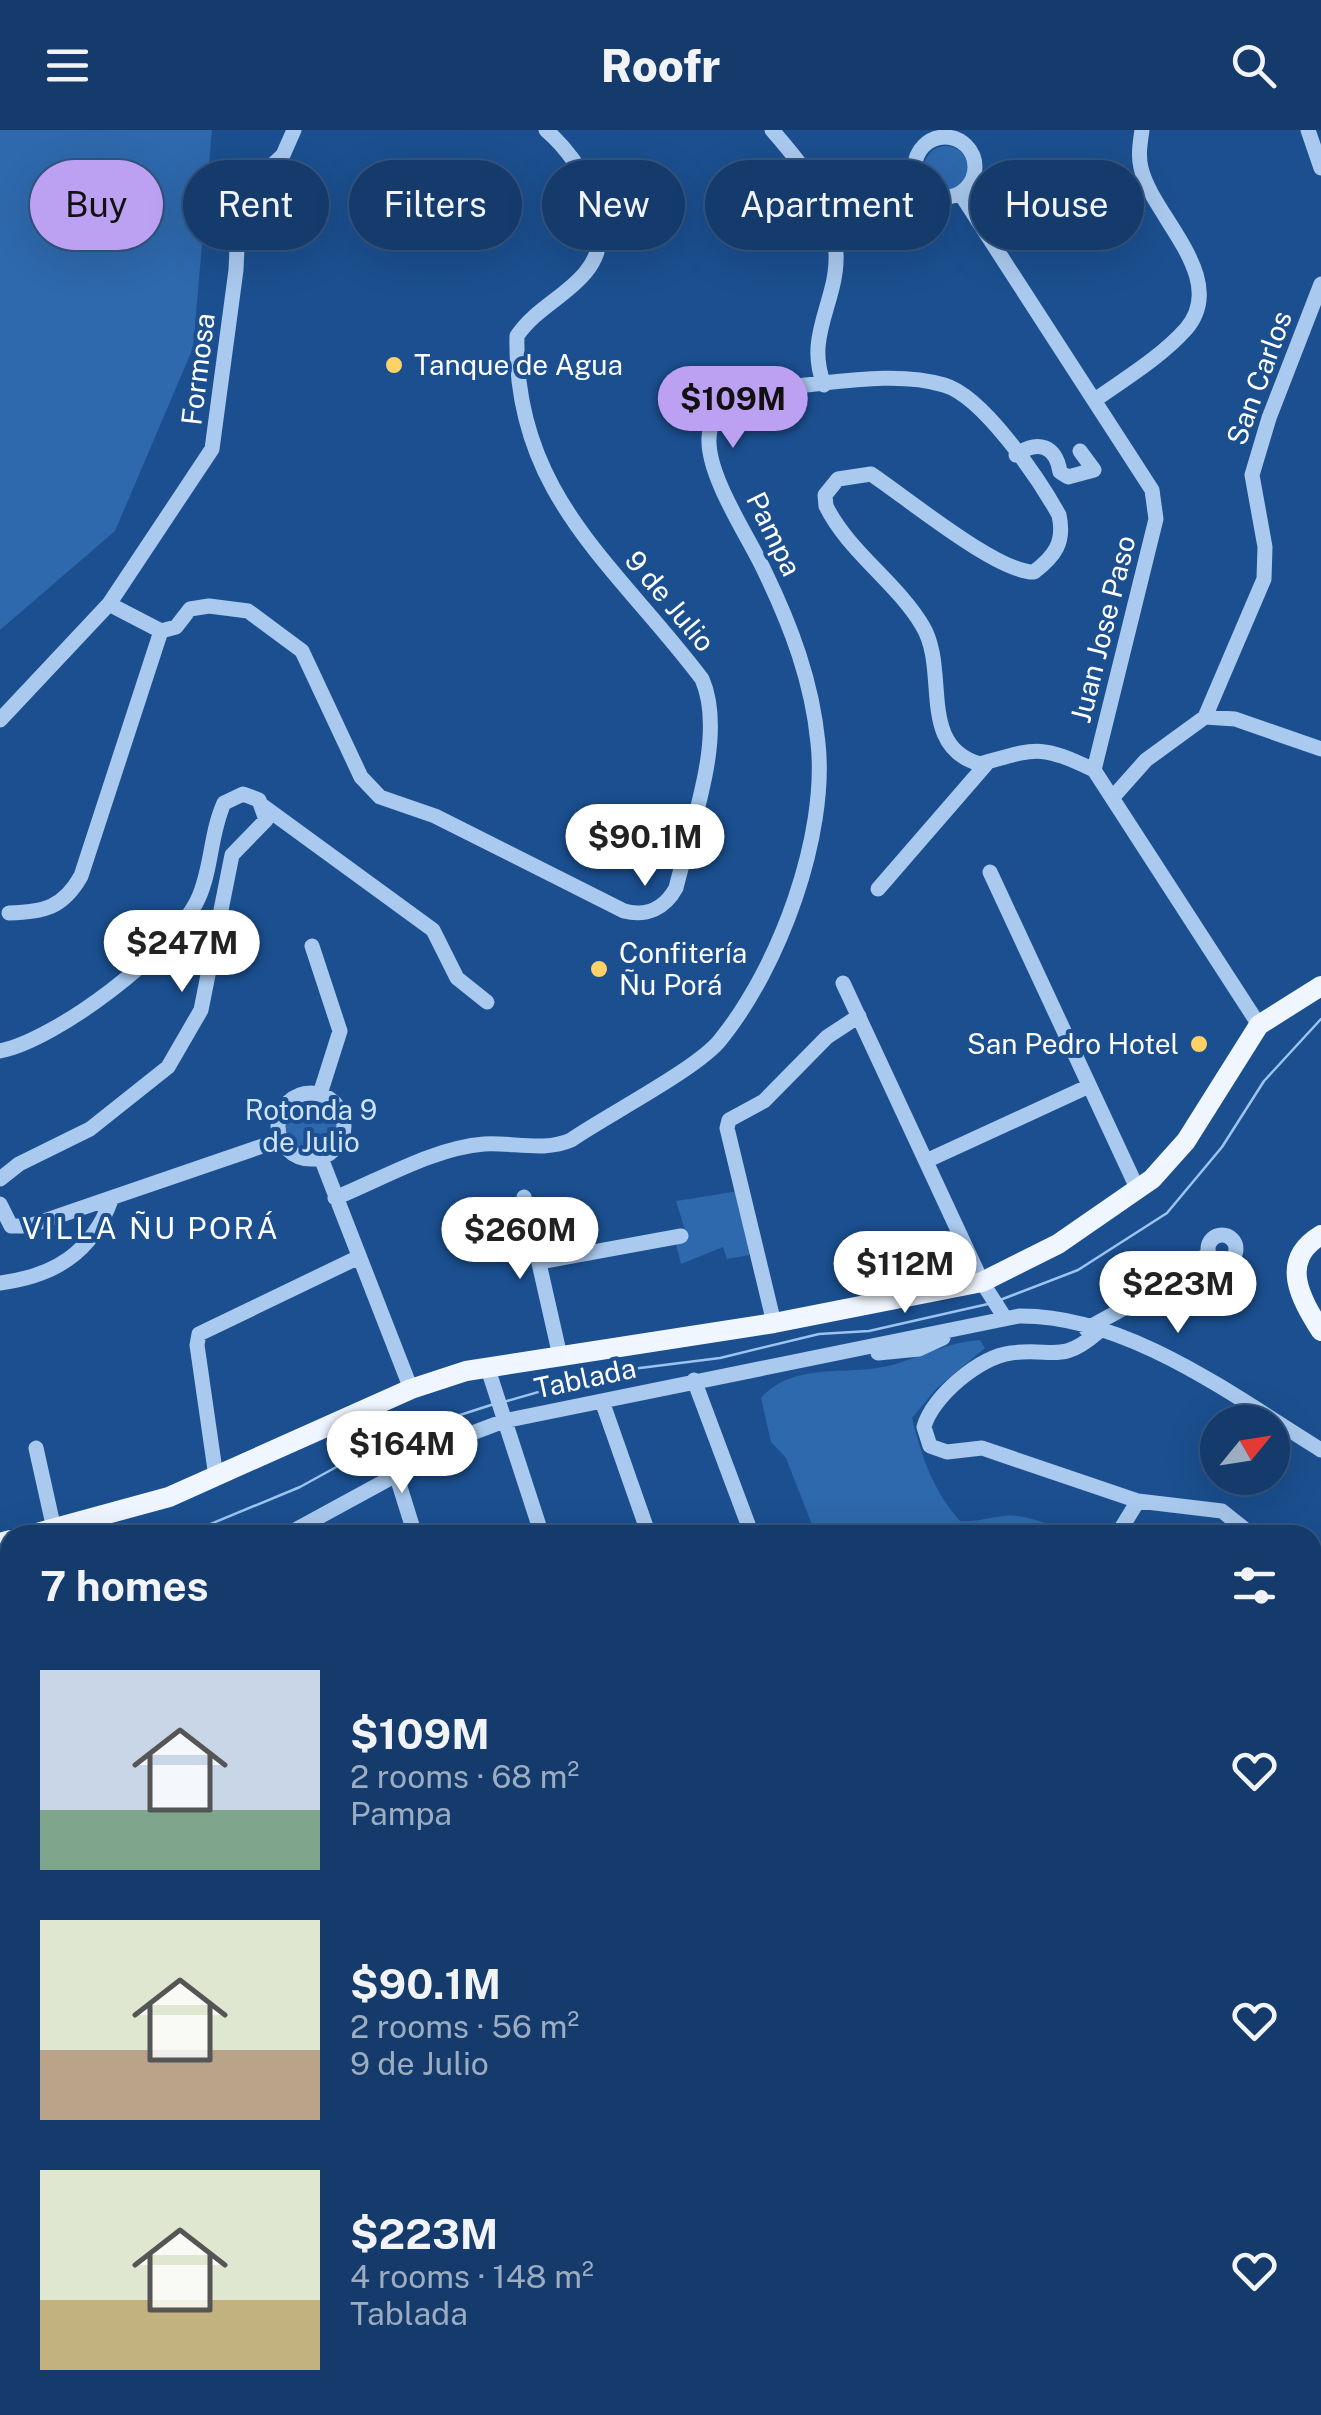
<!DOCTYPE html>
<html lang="en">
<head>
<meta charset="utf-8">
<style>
	:root { --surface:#143b6b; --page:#214673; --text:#f1f3f6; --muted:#9dadc1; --line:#33557e; --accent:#bca0f2 }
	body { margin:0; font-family:"Public Sans",sans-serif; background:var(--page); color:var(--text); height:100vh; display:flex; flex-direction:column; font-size:38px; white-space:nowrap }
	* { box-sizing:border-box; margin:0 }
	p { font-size:32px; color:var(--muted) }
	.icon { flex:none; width:55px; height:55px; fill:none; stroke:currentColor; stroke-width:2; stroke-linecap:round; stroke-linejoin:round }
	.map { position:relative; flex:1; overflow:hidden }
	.drawer { position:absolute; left:0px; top:1395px; width:1322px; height:890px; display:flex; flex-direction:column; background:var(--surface); border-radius:30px 30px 0 0; box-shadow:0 10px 40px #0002,0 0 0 2px var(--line) }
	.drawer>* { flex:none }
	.guide { position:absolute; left:30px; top:30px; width:1262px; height:90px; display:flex; gap:20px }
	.needle { width:65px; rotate:60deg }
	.tools { position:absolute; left:1200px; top:1275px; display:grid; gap:20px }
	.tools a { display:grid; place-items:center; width:90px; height:90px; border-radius:50%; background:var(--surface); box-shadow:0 10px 40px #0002,0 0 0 2px var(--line); font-size:50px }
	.price { position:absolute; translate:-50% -85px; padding:0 22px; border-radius:35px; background:#fff; color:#222; font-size:32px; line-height:65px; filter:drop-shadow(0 2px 5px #0008) }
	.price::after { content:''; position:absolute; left:50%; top:60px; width:30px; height:22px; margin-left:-15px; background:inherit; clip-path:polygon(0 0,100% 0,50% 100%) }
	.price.active { background:var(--accent); color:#111 }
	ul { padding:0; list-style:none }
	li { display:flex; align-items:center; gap:30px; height:250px; padding:0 40px }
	li span { display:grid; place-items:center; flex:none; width:280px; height:200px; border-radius:0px; color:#555 }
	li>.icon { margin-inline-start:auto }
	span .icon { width:120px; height:120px; fill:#fffc; stroke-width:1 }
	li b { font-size:42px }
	h2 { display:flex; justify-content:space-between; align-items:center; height:120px; padding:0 40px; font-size:42px }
	.chip { padding:0 35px; border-radius:45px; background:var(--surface); box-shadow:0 10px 40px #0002,0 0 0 2px var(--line); font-size:35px; line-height:90px }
	.chip.active { background:var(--accent); color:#111 }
	header { display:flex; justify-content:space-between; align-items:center; height:130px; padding:0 40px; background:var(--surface); font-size:45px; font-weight:800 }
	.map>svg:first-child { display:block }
</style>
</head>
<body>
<header><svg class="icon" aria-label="menu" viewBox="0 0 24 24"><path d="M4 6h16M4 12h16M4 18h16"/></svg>Roofr<svg class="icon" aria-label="search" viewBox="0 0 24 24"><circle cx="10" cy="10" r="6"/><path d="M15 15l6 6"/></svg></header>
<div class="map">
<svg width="1321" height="2285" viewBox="0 0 1321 2285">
	<rect width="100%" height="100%" fill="#1b4f8f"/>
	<path fill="#2e69ad" d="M0 0H212L193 218 115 401 0 500Z
		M924 38a22 22 0 1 1 44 0a22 22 0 1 1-44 0Z
		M278 996a33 33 0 1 1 66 0a33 33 0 1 1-66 0Z
		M739 1061 756 1124 727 1129 723 1117 681 1134 676 1114 688 1110 676 1071Z
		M980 1210 985 1218 937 1258 912 1288C922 1328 933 1360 960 1391 979 1393 1000 1383 1018 1386 1043 1390 1065 1402 1090 1405H816L786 1328 771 1312 761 1268C797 1229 850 1248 896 1234 924 1225 950 1212 980 1210Z
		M10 1723V2275H399L387 2285H0V1725Z"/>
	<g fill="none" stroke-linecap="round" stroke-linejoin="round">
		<path stroke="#9cc4f0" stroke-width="2.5" d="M1000 1170 1078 1140 1167 1083 1222 1017 1264 951 1321 889
			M507 1271 608 1242 720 1228 819 1204 869 1201 988 1174
			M184 1405 300 1357 389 1308 494 1274
			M0 1461 10 1463"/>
		<path stroke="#a9c9ee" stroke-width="15" d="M772 0C812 46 849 93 832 158 823 194 810 218 824 255
			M1308 0 1321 38
			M915 37a30 30 0 1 1 60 0a30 30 0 1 1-60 0Z
			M960 63 1152 360 1156 389 1094 640 1259 895
			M1095 270C1126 248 1161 227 1186 199 1230 148 1152 86 1141 38 1138 26 1140 13 1142 0
			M1016 325C1038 309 1056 316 1060 342L1068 347 1094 340 1080 321
			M109 474 212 319 236 140 239 75 245 61 283 25 294 0
			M1205 587 1264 449 1265 417 1252 345 1269 288 1321 154
			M0 590 109 474 161 501 176 497 190 479 209 476 248 481 302 521 361 647 380 667 435 686 624 781C647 787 665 778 676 758 690 699 727 606 702 549 616 435 513 364 517 206 535 179 565 167 585 143 623 99 582 31 546 0
			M1114 666 1146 630 1205 587 1235 589 1321 619
			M263 676 433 800 457 848 487 872
			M990 742 1138 1060
			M878 759 988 632
			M9 783C44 782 63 778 81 746L161 501
			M312 816 340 901 320 964
			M843 853 982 1152 1005 1188
			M0 921C56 910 174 821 198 769 212 739 210 704 224 673L243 664 259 670 266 690 232 725 201 880 168 937 90 999 19 1034 0 1049
			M278 996a33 33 0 1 1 66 0a33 33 0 1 1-66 0Z
			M321 1028 411 1259
			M926 1031 1087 957
			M524 1067 560 1226
			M335 1068C382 1049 434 1018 484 1014 512 1012 545 1022 571 1010 607 985 699 938 721 909 779 837 828 706 818 613 812 551 791 496 764 440 748 406 707 346 709 308 710 277 743 266 768 258 822 256 891 239 944 255 983 266 1039 349 1059 385 1065 412 1055 426 1034 442 998 443 907 368 871 344L838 349 825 365 826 376C848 421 896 452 922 495 950 540 916 616 980 634 1037 618 1039 614 1094 640
			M0 1074 11 1096H29L280 1010
			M1208 1119a14 14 0 1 1 28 0a14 14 0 1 1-28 0Z
			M539 1132 681 1106
			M0 1153C54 1146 92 1123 111 1070
			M774 1193 727 998 729 990 764 971 827 907 859 886
			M1086 1199 1185 1145 1208 1123
			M1098 1202C1060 1235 1053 1217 1011 1223 979 1227 932 1267 924 1297L930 1316 947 1322 982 1318 1138 1371 1222 1381 1252 1405
			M878 1223 919 1219 943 1208
			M487 1236 542 1405
			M694 1250 752 1405
			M602 1271 649 1405
			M36 1318 54 1399
			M396 1344 415 1405
			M216 1347 197 1215 199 1204 359 1127
			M286 1405 475 1302 504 1291 1019 1186C1127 1185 1232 1265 1321 1320
			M1117 1405 1138 1371
			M1312 1468 1321 1479
			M0 1549 10 1548
			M1312 1666 1321 1641
			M0 1708 10 1707
			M1312 1825 1321 1838
			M1312 1935 1321 1933
			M1312 2071 1321 2068
			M1312 2082 1321 2079
			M1312 2122 1321 2135
			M1312 2211 1321 2207
			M684 2275 687 2285
			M947 2275 951 2285
			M1073 2275 1076 2285
			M1223 2275 1226 2285
			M834 2285 854 2275
			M857 2285 877 2275
			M1164 2285 1183 2275"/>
		<path stroke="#f0f6ff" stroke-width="20" d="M1321 1105C1278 1131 1301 1169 1321 1201
			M30 1405 169 1367 411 1259 466 1241 774 1193 982 1152 1058 1114 1152 1049 1186 1011 1259 895 1321 856
			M0 1413 10 1410"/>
	</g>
	<g fill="#ffd166" stroke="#1b4f8f" stroke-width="4">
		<circle cx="394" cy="235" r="10"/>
		<circle cx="599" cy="839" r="10"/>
		<circle cx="1199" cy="914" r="10"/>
	</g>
	<g text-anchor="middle" stroke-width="8" stroke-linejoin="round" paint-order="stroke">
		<g font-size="28" fill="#fff" stroke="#1b4f8f" text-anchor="start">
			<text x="414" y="245">Tanque de Agua</text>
			<text x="619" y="833">Confitería<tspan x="619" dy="32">Ñu Porá</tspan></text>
			<text x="1179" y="924" text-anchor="end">San Pedro Hotel</text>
		</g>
		<g font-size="28" fill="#fff" stroke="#1b4f8f">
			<text transform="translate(198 239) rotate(-83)" y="10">Formosa</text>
			<text transform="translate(1259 248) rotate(-70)" y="10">San Carlos</text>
			<text transform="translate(774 404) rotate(64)" y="10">Pampa</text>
			<text transform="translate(670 471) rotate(50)" y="10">9 de Julio</text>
			<text transform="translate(1103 499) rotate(-76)" y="10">Juan Jose Paso</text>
			<text transform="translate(585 1248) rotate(-12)" y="10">Tablada</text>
		</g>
		<g font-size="28" fill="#cfe3fa" stroke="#1b4f8f">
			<text x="311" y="990">Rotonda 9<tspan x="311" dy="32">de Julio</tspan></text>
		</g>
		<g font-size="30" letter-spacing="2.5" fill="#fff" stroke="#1b4f8f">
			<text x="151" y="1109">VILLA ÑU PORÁ</text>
		</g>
	</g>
</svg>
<div class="tools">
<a><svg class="needle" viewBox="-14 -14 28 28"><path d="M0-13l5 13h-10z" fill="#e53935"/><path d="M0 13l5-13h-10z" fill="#9dadc1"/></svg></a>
</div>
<b class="price active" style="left:733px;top:321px">$109M</b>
<b class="price" style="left:645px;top:759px">$90.1M</b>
<b class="price" style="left:182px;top:865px">$247M</b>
<b class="price" style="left:520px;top:1152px">$260M</b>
<b class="price" style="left:905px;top:1186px">$112M</b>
<b class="price" style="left:1178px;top:1206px">$223M</b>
<b class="price" style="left:402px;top:1366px">$164M</b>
<div class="guide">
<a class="chip active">Buy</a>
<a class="chip">Rent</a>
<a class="chip">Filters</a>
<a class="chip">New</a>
<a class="chip">Apartment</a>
<a class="chip">House</a>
</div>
<section class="drawer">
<h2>7 homes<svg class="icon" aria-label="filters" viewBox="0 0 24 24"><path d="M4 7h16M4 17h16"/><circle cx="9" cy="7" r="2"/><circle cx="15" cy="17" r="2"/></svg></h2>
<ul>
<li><span style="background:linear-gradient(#c9d6e8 70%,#7fa58c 0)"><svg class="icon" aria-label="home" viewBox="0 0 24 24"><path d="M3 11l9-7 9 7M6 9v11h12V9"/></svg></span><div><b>$109M</b><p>2 rooms · 68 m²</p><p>Pampa</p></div><svg class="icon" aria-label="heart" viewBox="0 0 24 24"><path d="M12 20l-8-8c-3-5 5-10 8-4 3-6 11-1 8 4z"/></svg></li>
<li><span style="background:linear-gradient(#dfe7d0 65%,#b9a48a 0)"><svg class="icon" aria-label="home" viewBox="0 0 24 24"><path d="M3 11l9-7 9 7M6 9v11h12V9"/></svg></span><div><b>$90.1M</b><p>2 rooms · 56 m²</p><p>9 de Julio</p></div><svg class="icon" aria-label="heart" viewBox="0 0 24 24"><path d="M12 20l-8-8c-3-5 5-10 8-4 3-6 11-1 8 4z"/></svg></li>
<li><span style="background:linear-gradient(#dfe7d0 65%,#c2b280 0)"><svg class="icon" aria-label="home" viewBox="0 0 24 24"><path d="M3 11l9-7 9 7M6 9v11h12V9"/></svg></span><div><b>$223M</b><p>4 rooms · 148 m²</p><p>Tablada</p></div><svg class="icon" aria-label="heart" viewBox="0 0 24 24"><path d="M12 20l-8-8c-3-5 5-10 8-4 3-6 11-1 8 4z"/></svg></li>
</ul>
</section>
</div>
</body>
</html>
